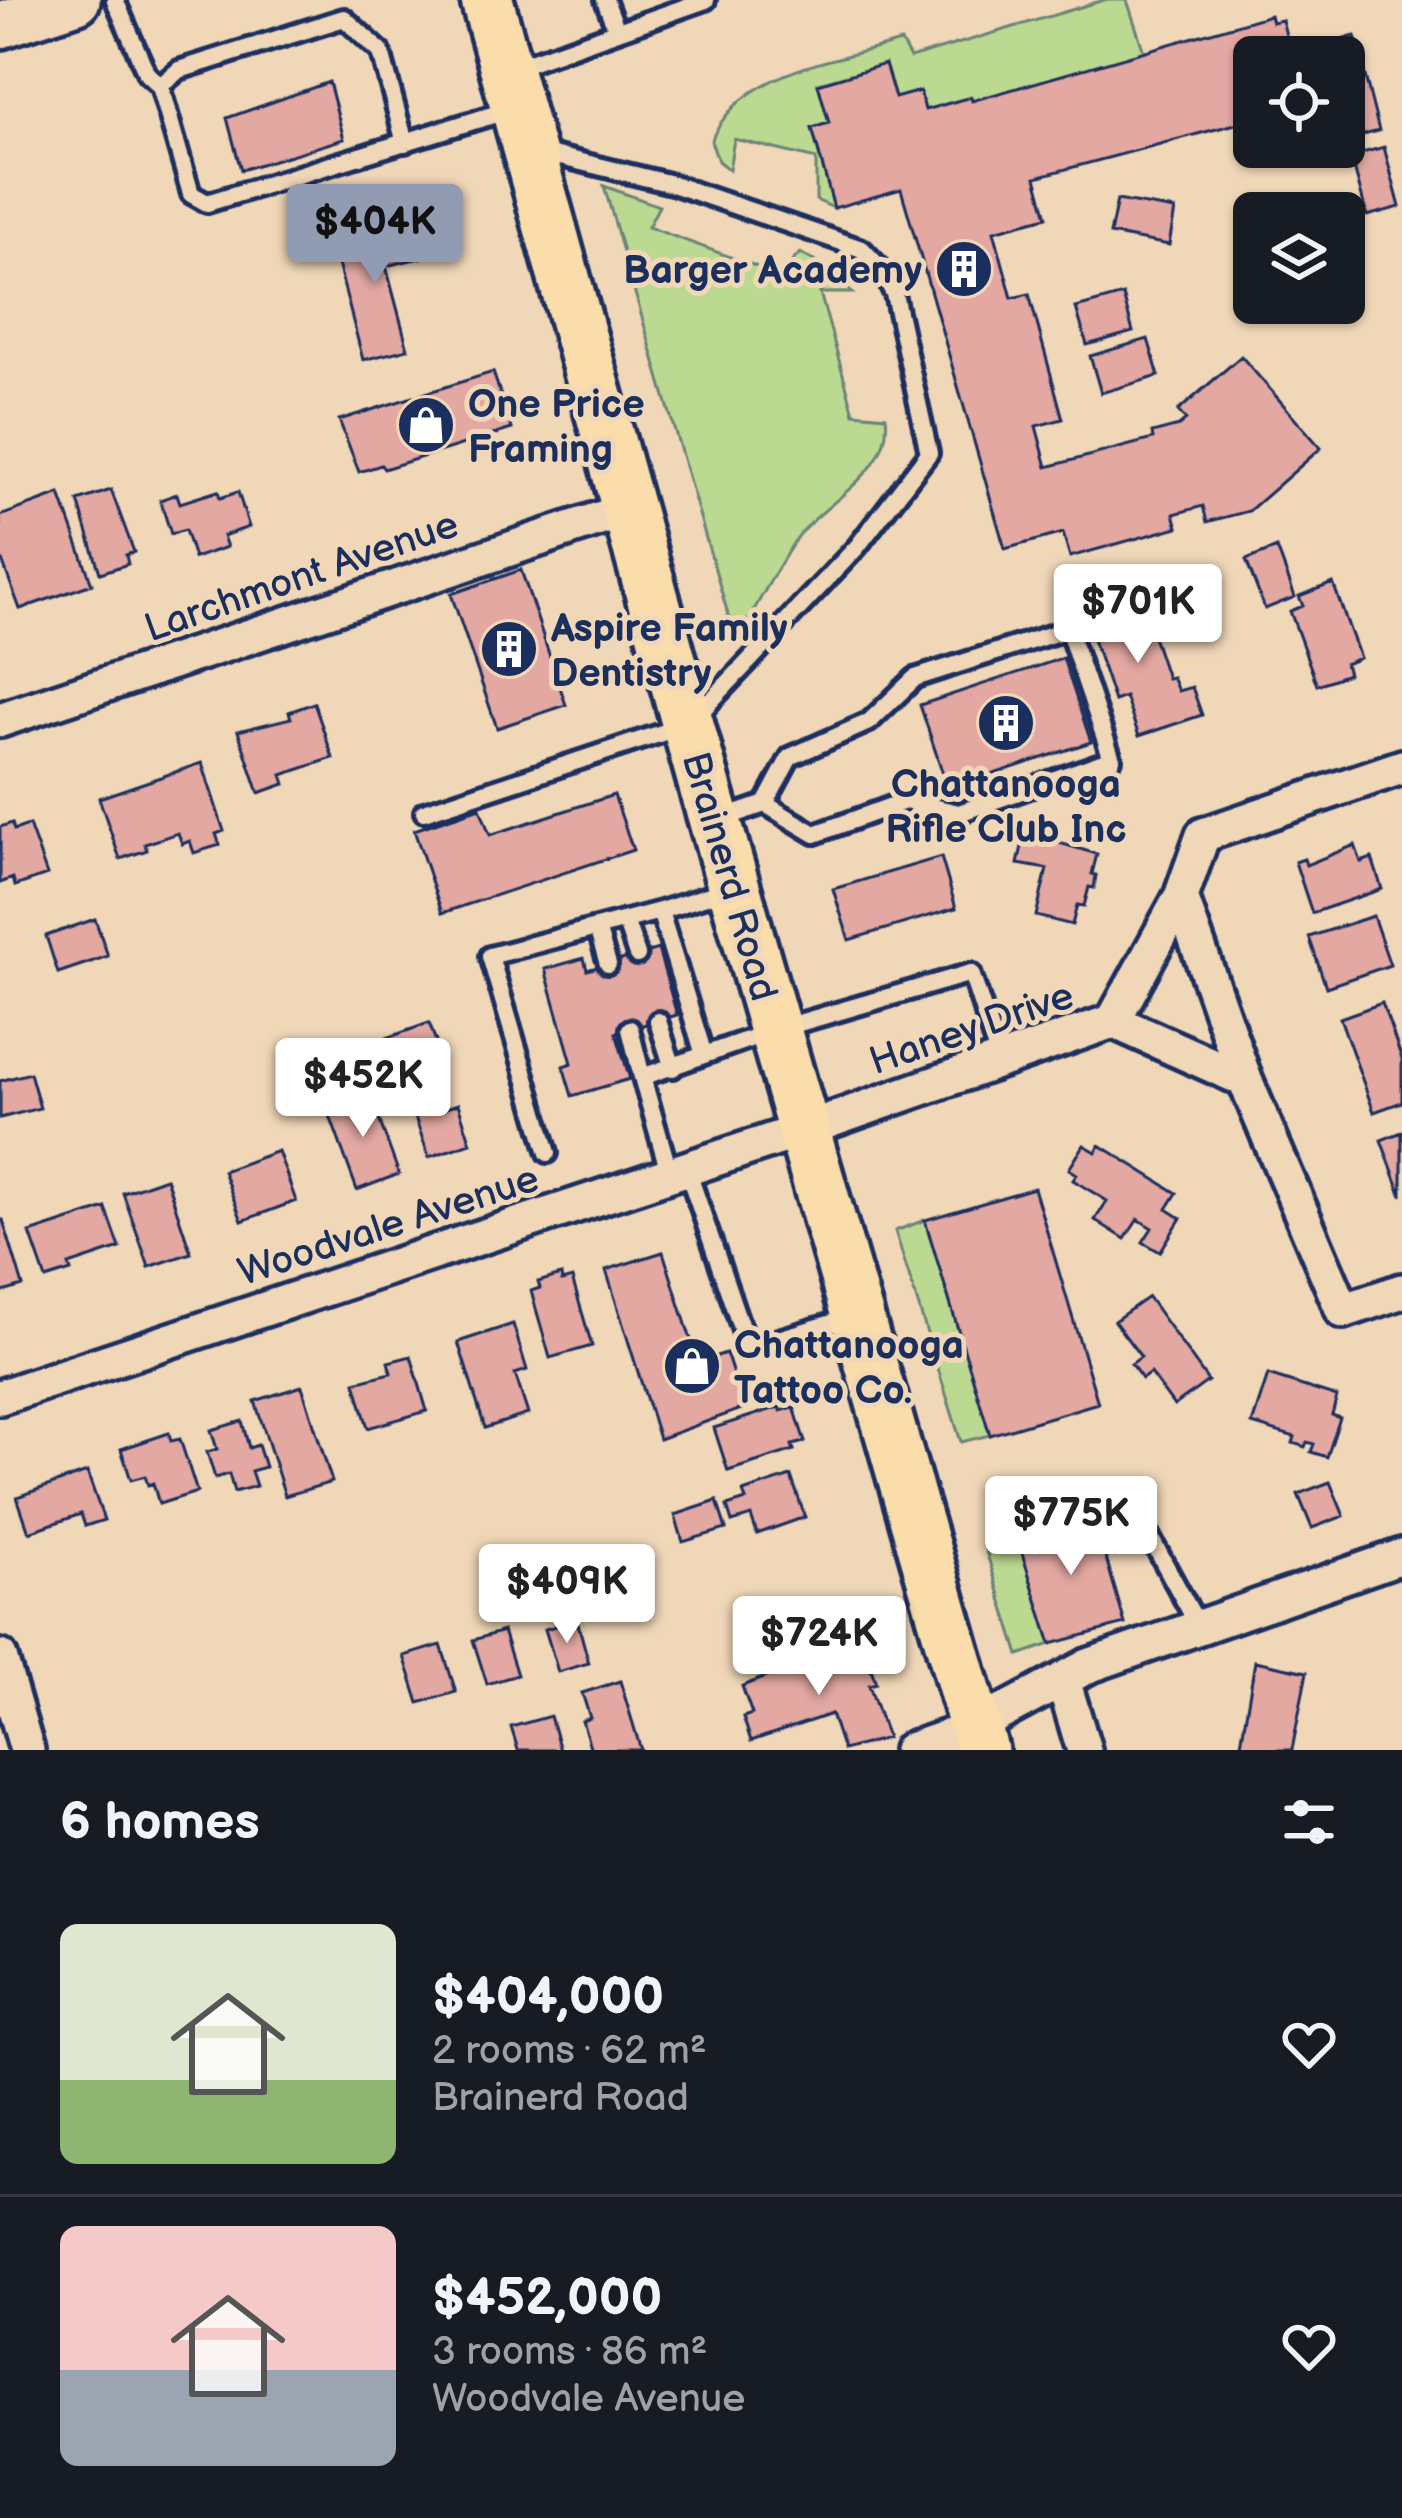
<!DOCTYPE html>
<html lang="en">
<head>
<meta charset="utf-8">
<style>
	:root { --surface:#171b24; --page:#20242c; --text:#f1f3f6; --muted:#9ea1a6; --line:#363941; --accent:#919bb2 }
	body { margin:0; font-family:"Balsamiq Sans",sans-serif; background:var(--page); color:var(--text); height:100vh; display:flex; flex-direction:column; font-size:45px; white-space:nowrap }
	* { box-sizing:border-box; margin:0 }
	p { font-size:39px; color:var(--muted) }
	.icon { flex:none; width:66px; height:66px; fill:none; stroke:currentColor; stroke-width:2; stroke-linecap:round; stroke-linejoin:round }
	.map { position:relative; height:1750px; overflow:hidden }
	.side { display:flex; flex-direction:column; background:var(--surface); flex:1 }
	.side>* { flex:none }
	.fabs { position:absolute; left:1233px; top:36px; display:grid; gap:24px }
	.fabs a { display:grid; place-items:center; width:132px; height:132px; border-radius:18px; background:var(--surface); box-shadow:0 3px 9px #0004; font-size:60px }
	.price { position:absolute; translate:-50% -102px; padding:0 27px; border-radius:12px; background:#fff; color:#222; font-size:39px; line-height:78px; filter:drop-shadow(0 3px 6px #0008) }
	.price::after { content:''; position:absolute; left:50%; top:72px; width:36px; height:27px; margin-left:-18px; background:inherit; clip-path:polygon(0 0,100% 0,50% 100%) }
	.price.on { background:var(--accent); color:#111 }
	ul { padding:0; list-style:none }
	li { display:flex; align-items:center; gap:36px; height:300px; padding:0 60px }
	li+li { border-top:3px solid var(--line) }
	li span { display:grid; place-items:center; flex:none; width:336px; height:240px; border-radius:18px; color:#555 }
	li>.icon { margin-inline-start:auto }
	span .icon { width:144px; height:144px; fill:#fffc; stroke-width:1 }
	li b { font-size:51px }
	h2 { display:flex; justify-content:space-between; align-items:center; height:144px; padding:0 60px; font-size:51px }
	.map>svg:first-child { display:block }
</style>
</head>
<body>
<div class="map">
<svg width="1402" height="1750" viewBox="0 0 1402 1750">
	<rect width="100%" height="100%" fill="#f0d7b8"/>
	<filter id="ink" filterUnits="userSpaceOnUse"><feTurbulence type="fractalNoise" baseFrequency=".00833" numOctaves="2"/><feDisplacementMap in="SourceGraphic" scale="24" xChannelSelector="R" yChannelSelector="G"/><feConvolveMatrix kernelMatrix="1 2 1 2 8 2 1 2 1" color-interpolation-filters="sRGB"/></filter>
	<g filter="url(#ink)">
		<path fill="#bcd991" stroke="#6c8478" stroke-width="3" d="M1104 0H1127L1144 52 972 101 970 97 925 110 920 91 895 98 885 65 818 83 829 123 812 129 834 208 816 200V159L734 139 729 170 718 161 711 141C740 70 834 61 901 42L910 58Z
			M604 186 659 206 648 227 780 275 800 253 821 265 852 293H820L854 413 886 416C894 474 822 501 794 542 773 574 755 609 736 642Z
			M925 1220 990 1435 961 1442 895 1231Z
			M1016 1534 1051 1644 1019 1655 984 1545Z"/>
		<path fill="#e3a8a2" stroke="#1b2f5e" stroke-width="3" d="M1270 15 1272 22 1282 20 1292 57H1254V119L1036 177 1047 217 994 231 1012 298 1029 294 1063 419 1036 426 1047 467 1153 439 1152 433 1179 426 1186 420 1178 411 1241 356 1321 448 1249 511 1207 522 1203 506 1174 514 1178 527 1070 557 1063 533 1005 549 901 189 834 208 812 128 829 123 818 84 885 64 895 98 920 91 925 110 971 97 972 101Z
			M1355 36 1379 131 1348 139 1344 122V57H1327L1323 44Z
			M329 82 344 139 241 170 227 118Z
			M1384 147 1400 207 1367 216 1351 156Z
			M1117 200 1175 210 1169 245 1110 234Z
			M405 221 420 258 386 266 408 349 363 360 332 241Z
			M1123 295 1133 332 1087 345 1076 308Z
			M1148 339 1159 376 1101 393 1090 356Z
			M493 372 512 429 384 469 381 465 359 472 339 420Z
			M111 490 134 552 126 555 128 564 100 573 78 501Z
			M218 491 220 498 238 492 249 527 223 536 227 547 194 558 185 530 171 534 160 500 177 494 180 503Z
			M60 494 92 584 20 609 0 555V516Z
			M1277 548 1295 597 1265 609 1246 560Z
			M521 570 566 705 497 728 451 594Z
			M1333 583 1360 658 1345 664 1348 674 1317 685 1290 611 1303 606 1299 596Z
			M1138 592 1167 678 1172 677 1178 691 1192 687 1202 715 1139 736 1125 697 1114 701 1083 610Z
			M1063 658 1091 742 948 789 920 705Z
			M314 703 333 758 282 775 285 784 259 793 238 731 291 718 289 712Z
			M202 763 224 831 216 834 220 845 194 853 190 841 182 844 178 833 145 844 147 850 120 859 99 798Z
			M614 795 633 850 442 913 414 830 480 808 490 835Z
			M12 823 14 830 29 825 47 875 15 886 13 878 0 883V827Z
			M1025 833 1097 854 1092 874 1096 875 1094 888 1089 887 1084 906 1077 905 1072 925 1036 916 1047 869 1018 864Z
			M1355 845 1361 862 1372 858 1382 889 1312 913 1295 862 1304 859 1306 865Z
			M941 857 956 908 849 940 833 889Z
			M1373 916 1390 965 1326 987 1309 937Z
			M95 919 108 956 58 973 46 936Z
			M658 949 677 1015 616 1033 630 1079 572 1096 563 1066 572 1063 545 969 584 958 587 970Z
			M1382 1003 1402 1059V1102L1374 1112 1340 1018Z
			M429 1023 439 1050 424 1055 443 1109 458 1104 471 1143 429 1157 387 1038Z
			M30 1073 40 1108 0 1118V1081Z
			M368 1089 399 1174 357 1190 326 1105Z
			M1402 1132V1196L1381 1140Z
			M1084 1145 1096 1152 1100 1145 1177 1193 1167 1209 1181 1218 1160 1252 1143 1242 1152 1228 1138 1219 1125 1239 1095 1220 1107 1201 1073 1180 1077 1174 1069 1169Z
			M278 1151 296 1201 242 1221 223 1171Z
			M166 1178 191 1253 149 1267 123 1193Z
			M1034 1188 1098 1403 990 1435 925 1220Z
			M106 1208 120 1248 69 1265 71 1271 46 1279 30 1233Z
			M3 1220 23 1286 0 1293V1221Z
			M663 1252 698 1362 726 1353 744 1408 659 1439 606 1270Z
			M561 1275 562 1281 572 1278 592 1346 550 1358 531 1291 540 1288 538 1282Z
			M1148 1297 1208 1381 1174 1406 1150 1373 1142 1379 1131 1364 1141 1357 1114 1321Z
			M513 1324 527 1370 515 1374 528 1414 485 1428 458 1342Z
			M411 1356 427 1411 368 1428 355 1382 391 1373 388 1362Z
			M1268 1375 1337 1397 1332 1415 1340 1418 1327 1457 1311 1452 1314 1444 1307 1442 1305 1447 1293 1443 1295 1437 1252 1424Z
			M302 1386 332 1482 285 1496 255 1401Z
			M779 1407 781 1411 794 1407 805 1442 792 1445 794 1450 728 1471 714 1428Z
			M242 1421 249 1448 258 1445 265 1467 251 1471 256 1486 234 1492 229 1474 215 1478 207 1452 217 1449 211 1430Z
			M169 1433 171 1441 180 1439 197 1492 159 1504 153 1483 148 1485 145 1476 131 1480 121 1449Z
			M87 1472 104 1520 85 1526 81 1514 29 1532 17 1497Z
			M791 1476 805 1517 757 1534 751 1516 732 1522 727 1506 746 1500 743 1492Z
			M1330 1482 1344 1516 1312 1528 1298 1494Z
			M717 1501 726 1529 683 1542 675 1515Z
			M1093 1513 1125 1624 1051 1644 1016 1534Z
			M577 1620 589 1663 558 1672 545 1629Z
			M503 1631 517 1675 487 1684 473 1640Z
			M861 1640 876 1683 869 1685 887 1738 843 1750 831 1714 751 1741 743 1717 752 1714 742 1686Z
			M441 1645 456 1692 419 1703 404 1656Z
			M1255 1661 1307 1672 1292 1750H1240Z
			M620 1681 641 1750H591L582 1721 590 1718 582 1693Z
			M550 1716 560 1750H518L511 1727Z"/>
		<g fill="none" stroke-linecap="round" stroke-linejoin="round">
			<defs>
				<path id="lane" d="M115 0 147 74 160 86
					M605 0 617 31
					M513 68 706 0
					M405 143 381 52 344 18 179 70 160 86 191 194 207 203 512 109
					M424 812 689 724 857 547 929 453 894 294 882 270 862 249 672 184 536 151
					M722 819 765 804 815 834 905 801 959 813 1112 759 1068 629 915 678 869 722 790 757 765 804
					M728 889 660 911 704 1055 775 1030 971 973 1000 1061
					M625 920 637 955
					M597 928 608 964
					M658 1021 673 1068
					M630 1029 642 1077
					M548 1153 490 956 660 911
					M687 1169 748 1348 853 1317
					M670 1175 642 1077 704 1055
					M1132 1504 1199 1627"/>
				<path id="street" d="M0 720 629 509
					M1181 897 1245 1080
					M1113 1021 1245 1080 1343 1311 1402 1291
					M0 1397 803 1130 1113 1021 1181 897 1203 835 1402 767
					M0 1657 27 1750
					M1063 1680 1084 1750
					M910 1750 975 1727 1088 1666 1402 1556"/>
				<path id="secondary" d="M0 25 77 0"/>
				<path id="primary" d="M487 0 706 790 982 1750"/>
			</defs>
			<use href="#lane" stroke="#1b2f5e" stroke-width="26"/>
			<use href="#street" stroke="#1b2f5e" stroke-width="42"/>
			<use href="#secondary" stroke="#1b2f5e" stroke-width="54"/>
			<use href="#primary" stroke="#1b2f5e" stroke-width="60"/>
			<use href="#lane" stroke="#f0d7b8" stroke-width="16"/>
			<use href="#street" stroke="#f0d7b8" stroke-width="33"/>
			<use href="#secondary" stroke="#f0d7b8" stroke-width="45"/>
			<use href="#primary" stroke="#faddab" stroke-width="51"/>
		</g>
	</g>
	<defs>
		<symbol id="building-disc" viewBox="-11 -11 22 22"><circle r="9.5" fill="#1b2f5e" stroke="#f0d7b8"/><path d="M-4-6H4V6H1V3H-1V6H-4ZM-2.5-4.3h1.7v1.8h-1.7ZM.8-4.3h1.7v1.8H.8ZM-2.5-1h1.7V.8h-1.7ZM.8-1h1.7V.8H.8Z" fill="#fff"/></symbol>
		<symbol id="shop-disc" viewBox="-11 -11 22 22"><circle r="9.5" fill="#1b2f5e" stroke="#f0d7b8"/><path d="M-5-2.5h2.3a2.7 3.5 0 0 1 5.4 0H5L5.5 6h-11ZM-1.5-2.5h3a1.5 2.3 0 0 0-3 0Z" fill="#fff"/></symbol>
	</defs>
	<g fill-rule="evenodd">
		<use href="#building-disc" x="931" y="236" width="66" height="66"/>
		<use href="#shop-disc" x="393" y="392" width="66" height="66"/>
		<use href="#building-disc" x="476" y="616" width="66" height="66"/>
		<use href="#building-disc" x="973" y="690" width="66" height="66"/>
		<use href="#shop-disc" x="659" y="1333" width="66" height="66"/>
	</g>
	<g text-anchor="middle" stroke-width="10" stroke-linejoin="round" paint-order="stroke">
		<g font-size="39" font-weight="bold" fill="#1b2f5e" stroke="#f0d7b8" text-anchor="start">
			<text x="922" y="283" text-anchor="end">Barger Academy</text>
			<text x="468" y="417">One Price<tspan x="468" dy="45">Framing</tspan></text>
			<text x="551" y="641">Aspire Family<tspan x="551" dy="45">Dentistry</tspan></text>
			<text x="1006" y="797" text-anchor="middle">Chattanooga<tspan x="1006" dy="45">Rifle Club Inc</tspan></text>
			<text x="734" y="1358">Chattanooga<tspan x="734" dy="45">Tattoo Co.</tspan></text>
		</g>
		<g font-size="39" fill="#1b2f5e" stroke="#f0d7b8">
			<text transform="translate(301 575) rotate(-19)" y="14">Larchmont Avenue</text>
			<text transform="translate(731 876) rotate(74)" y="14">Brainerd Road</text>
			<text transform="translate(971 1027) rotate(-19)" y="14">Haney Drive</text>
			<text transform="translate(388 1224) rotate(-18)" y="14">Woodvale Avenue</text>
		</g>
	</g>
</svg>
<div class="fabs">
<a><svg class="icon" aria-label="locate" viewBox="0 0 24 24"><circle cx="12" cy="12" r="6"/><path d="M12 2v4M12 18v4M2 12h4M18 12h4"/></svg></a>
<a><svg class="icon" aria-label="layers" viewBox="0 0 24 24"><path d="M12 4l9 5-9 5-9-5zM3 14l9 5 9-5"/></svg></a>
</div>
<b class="price on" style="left:375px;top:286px">$404K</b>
<b class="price" style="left:1138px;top:666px">$701K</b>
<b class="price" style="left:363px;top:1140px">$452K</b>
<b class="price" style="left:1071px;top:1578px">$775K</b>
<b class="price" style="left:567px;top:1646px">$409K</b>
<b class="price" style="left:819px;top:1698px">$724K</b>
</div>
<section class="side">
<h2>6 homes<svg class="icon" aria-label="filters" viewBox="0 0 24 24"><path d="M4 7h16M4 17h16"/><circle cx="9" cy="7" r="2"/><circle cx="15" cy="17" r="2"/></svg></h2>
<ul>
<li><span style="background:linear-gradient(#dfe7d0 65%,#8fb573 0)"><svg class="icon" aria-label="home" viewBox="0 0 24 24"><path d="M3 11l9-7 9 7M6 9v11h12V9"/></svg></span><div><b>$404,000</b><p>2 rooms · 62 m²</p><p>Brainerd Road</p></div><svg class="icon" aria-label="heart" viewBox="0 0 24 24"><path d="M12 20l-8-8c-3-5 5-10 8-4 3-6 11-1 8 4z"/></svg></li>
<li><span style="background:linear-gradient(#f6c9c9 60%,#9aa5b1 0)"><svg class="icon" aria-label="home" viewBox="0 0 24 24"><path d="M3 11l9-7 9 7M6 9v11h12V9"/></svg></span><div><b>$452,000</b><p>3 rooms · 86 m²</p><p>Woodvale Avenue</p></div><svg class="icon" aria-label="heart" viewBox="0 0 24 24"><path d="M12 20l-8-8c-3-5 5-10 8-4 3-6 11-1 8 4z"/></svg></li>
</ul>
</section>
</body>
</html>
